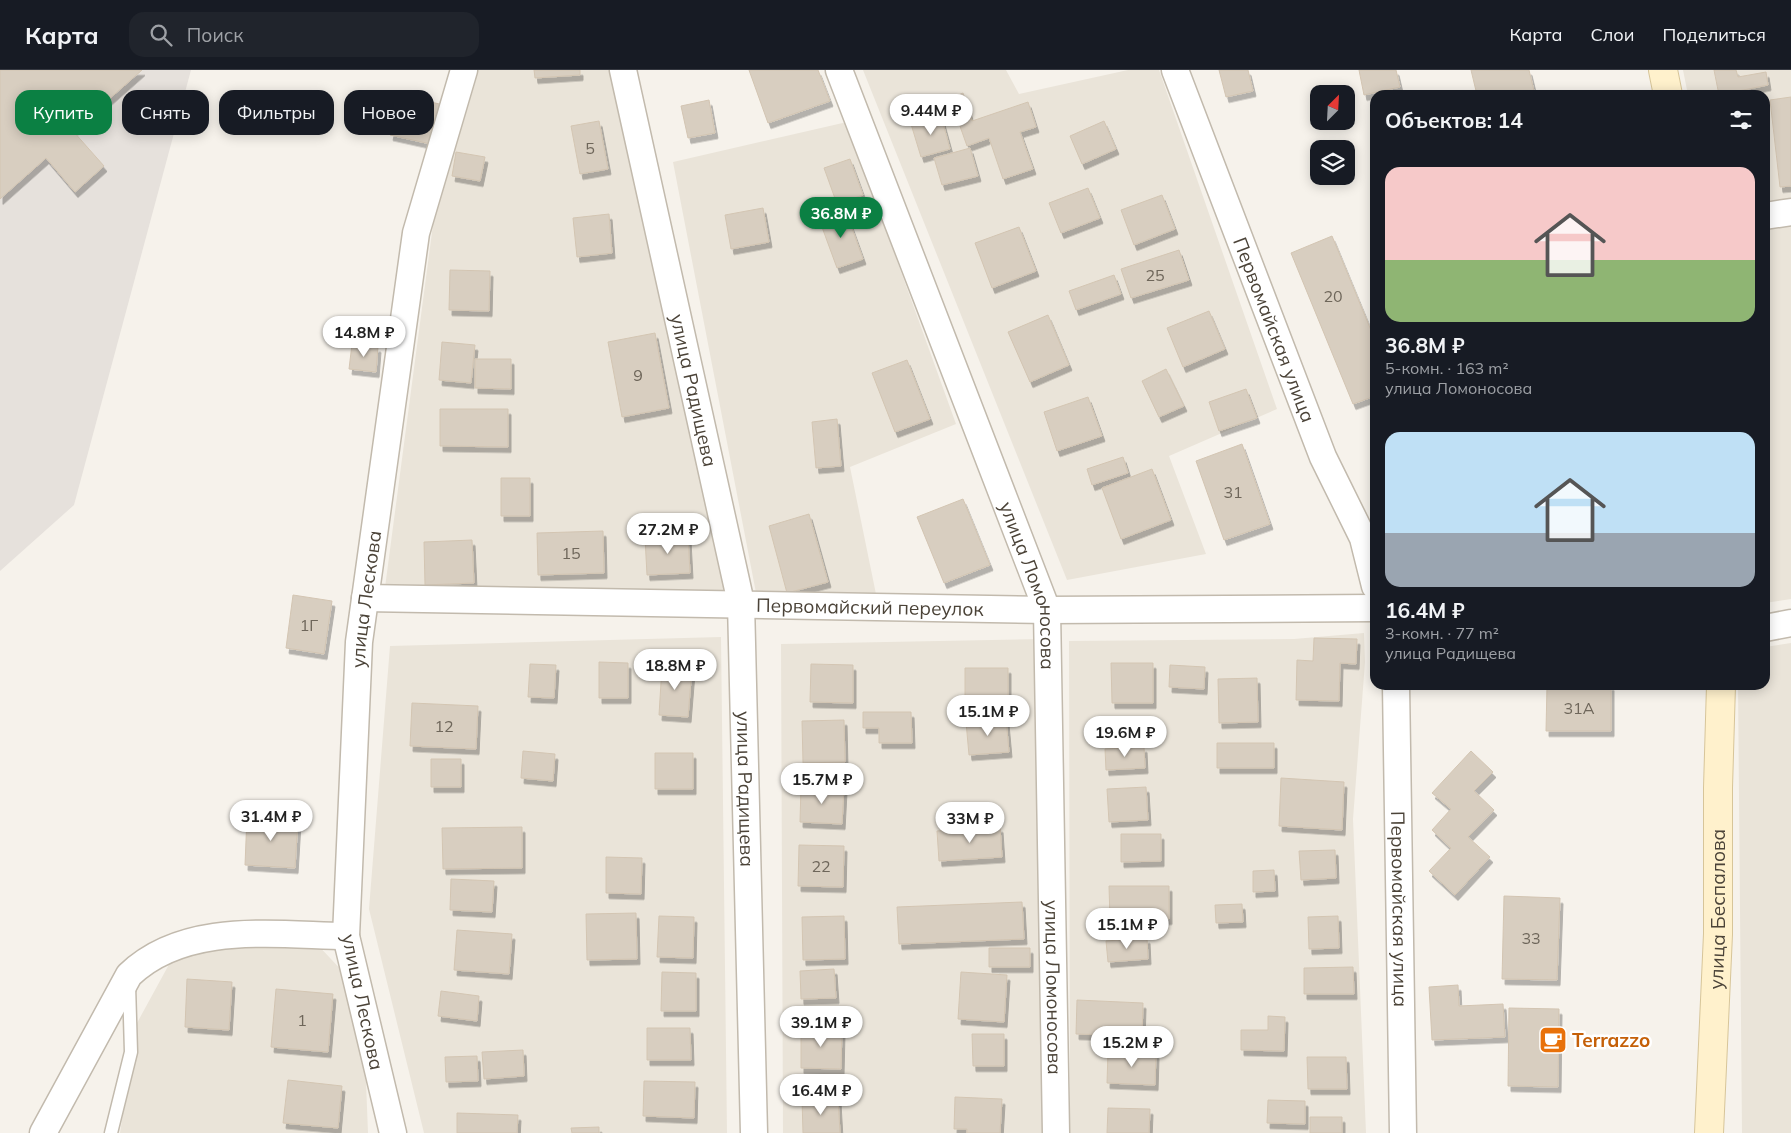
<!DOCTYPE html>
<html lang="ru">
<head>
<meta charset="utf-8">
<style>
	:root { --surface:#171b24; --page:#20242c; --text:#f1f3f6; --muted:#9ea1a6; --line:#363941; --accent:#0b8043 }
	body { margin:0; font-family:Mulish,sans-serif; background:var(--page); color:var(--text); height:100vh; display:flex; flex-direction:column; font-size:19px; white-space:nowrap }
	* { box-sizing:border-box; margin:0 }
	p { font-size:16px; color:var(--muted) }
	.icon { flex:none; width:28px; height:28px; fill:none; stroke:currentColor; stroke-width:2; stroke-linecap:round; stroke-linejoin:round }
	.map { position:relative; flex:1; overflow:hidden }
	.drawer { position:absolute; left:1370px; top:20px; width:400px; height:600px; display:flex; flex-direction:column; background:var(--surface); border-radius:15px; box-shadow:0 2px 12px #0003 }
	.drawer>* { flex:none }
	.guide { position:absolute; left:15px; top:20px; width:475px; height:45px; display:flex; gap:10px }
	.needle { width:32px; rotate:24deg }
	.controls { position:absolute; left:1310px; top:15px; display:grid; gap:10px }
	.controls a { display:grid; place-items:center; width:45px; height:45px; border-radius:10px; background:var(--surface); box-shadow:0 2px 12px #0003; font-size:25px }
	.price { position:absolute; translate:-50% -42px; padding:0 11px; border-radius:18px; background:#fff; color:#222; font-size:16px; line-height:32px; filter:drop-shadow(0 1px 2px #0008) }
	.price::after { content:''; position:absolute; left:50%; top:30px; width:15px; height:11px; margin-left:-8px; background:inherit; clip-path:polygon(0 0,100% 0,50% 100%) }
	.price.on { background:var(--accent); color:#fff }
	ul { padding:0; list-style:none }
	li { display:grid; align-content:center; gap:10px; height:265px; padding:0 15px }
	li span { display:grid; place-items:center; height:155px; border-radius:15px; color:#555 }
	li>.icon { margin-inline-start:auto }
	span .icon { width:90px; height:90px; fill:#fffc; stroke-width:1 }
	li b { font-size:21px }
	h2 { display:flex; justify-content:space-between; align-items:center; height:60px; padding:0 15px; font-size:21px }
	.tag { padding:0 18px; border-radius:15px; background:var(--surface); box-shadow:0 2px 12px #0003; font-size:18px; line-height:45px }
	.tag.on { background:var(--accent); color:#fff }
	header { display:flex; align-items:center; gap:30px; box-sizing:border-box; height:70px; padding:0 25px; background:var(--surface); border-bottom:1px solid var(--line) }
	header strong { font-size:24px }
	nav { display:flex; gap:28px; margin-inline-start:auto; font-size:18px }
	.search { width:350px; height:45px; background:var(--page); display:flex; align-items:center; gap:12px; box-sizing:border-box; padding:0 18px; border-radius:15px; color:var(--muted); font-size:19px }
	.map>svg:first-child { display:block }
</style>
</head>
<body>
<header>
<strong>Карта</strong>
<div class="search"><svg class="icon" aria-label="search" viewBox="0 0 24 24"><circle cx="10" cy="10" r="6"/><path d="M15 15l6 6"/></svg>Поиск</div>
<nav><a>Карта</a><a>Слои</a><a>Поделиться</a></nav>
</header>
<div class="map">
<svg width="1791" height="1063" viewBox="0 0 1791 1063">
	<defs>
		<filter id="shadow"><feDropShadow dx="3" dy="5.5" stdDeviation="0" flood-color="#0004"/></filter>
	</defs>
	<rect width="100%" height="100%" fill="#f6f2eb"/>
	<path fill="#eae4d9" d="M475 0H616L725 522 384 525 438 117Z
		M863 0H1006L1019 24 1128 0H1159L1277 339 1169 386 1206 484 1067 510Z
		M1683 0H1791V130L1765 133V25H1688Z
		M847 52 956 354 850 397 877 529 757 528 673 92Z
		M1791 148V529L1765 533V152Z
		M1364 563 1365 592 1353 749 1366 1063H1070L1069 571 1294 569Z
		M721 567 727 1063H424L369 839 390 576Z
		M1042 569 1043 1063H783L781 574Z
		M1791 573V1063H1742L1738 615H1765V577Z
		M184 867 314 871 347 906 366 1012 368 1063H120L137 953Z"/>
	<path fill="#e6e1dc" d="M0 0H191L74 435 0 501Z"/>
	<path fill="#d8cec0" stroke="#d3c5b2" filter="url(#shadow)" d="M0 0H142L73 61 104 96 75 122 46 88 0 129Z
		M534 0H580V5L535 8Z
		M749 0H818L830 31 768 53Z
		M1219 0H1248L1253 21 1226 27Z
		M1359 0H1396L1400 17 1364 25Z
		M1471 0H1529L1535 25H1477Z
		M1714 0H1736L1738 7 1766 2 1768 15 1719 25Z
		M963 23 972 51 1028 32 1036 57 1020 62 1033 99 1003 109 989 68 967 76 950 28Z
		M399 25 444 35 435 75 390 65Z
		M1791 27V116L1780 117 1770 30Z
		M709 30 715 63 688 68 681 36Z
		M941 46 950 79 921 87 911 54Z
		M599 51 608 99 580 104 571 56Z
		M1104 51 1116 79 1082 94 1070 66Z
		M970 78 978 106 942 115 934 88Z
		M456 82 485 87 480 111 452 106Z
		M850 89 863 125 837 134 824 98Z
		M1088 118 1100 148 1061 163 1049 133Z
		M1162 125 1175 159 1134 175 1121 140Z
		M763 138 769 172 731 179 725 145Z
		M845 139 863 189 837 198 819 149Z
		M609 144 612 183 577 187 573 148Z
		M1019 157 1036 201 992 218 975 173Z
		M1332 166 1375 270V326L1353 334 1291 183Z
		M1179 180 1189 210 1131 228 1121 199Z
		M450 200 490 201 489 241 449 240Z
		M1114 205 1121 224 1076 240 1069 221Z
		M1209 241 1225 279 1183 297 1167 258Z
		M1048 245 1069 295 1030 312 1008 262Z
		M655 263 669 338 622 347 608 272Z
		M442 272 475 275 471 313 439 310Z
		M352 274 378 277 376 302 349 299Z
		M475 289H511V319L475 318Z
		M907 290 930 349 895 362 872 303Z
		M1166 299 1184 336 1159 347 1142 311Z
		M1246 319 1257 348 1219 361 1209 332Z
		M1088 327 1102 366 1057 381 1044 342Z
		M440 339H508V377L440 376Z
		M837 349 841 396 816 398 812 352Z
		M1242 374 1270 454 1224 470 1196 391Z
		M1123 387 1128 403 1092 415 1087 399Z
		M1152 399 1171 450 1121 469 1102 418Z
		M501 408H530V446H501Z
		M963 429 990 495 944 513 917 447Z
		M809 444 828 512 787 523 769 456Z
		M603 461 604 503 538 505 537 463Z
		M688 466 690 503 647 505 645 468Z
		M472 470 474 513 425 515 424 472Z
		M293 525 332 531 324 584 286 578Z
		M1314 568 1357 569 1356 594 1340 593 1339 631 1296 630 1297 590 1313 591Z
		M599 592 628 593V628H599Z
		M1111 593H1153V633H1112Z
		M530 594 556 595 554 628 528 627Z
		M811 594 853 595V633L810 632Z
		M1170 595 1205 597 1204 619 1169 617Z
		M662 596 692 598 688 647 659 645Z
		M965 598H1008V633H965Z
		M1257 608 1258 652 1219 653 1218 609Z
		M1547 615H1611V661H1546Z
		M412 633 478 636 476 679 410 676Z
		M863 642H911L912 673H879V658H863Z
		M1006 649 1009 682 969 685 966 652Z
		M844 650 845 692 803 693 802 651Z
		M1217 673H1274V698H1217Z
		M1144 677 1145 698 1106 700 1105 679Z
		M523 681 555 684 553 711 521 708Z
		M1471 681 1493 702 1474 721 1494 740 1468 767 1490 787 1455 825 1429 801 1451 778 1432 760 1451 739 1432 723Z
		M655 683H693V719H655Z
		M431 689H461V717H431Z
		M1281 708 1344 712 1342 760 1279 756Z
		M801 716 844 717 842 754 800 752Z
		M1146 717 1148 750 1109 752 1107 719Z
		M247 746 298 749 295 798 245 795Z
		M522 757V798L443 799 442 758Z
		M1000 757 1002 787 939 791 937 761Z
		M1121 764H1161V791L1121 792Z
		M799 775 844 776 843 817 798 816Z
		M1335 780 1336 808 1301 810 1299 781Z
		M606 787 642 788 641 824 606 823Z
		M1274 800 1275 821 1253 822V801Z
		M451 809 494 811 492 842 450 840Z
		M1109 816H1169V849L1110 850Z
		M1504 826 1560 828 1557 910 1502 909Z
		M1022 832 1024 869 899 874 897 837Z
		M1242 834 1243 852 1216 853 1215 835Z
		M636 843 637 889 587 890 586 844Z
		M659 846 694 847 693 888 657 887Z
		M844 846 845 889 803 890 802 847Z
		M1338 846 1339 878 1309 879 1308 847Z
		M457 860 512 864 509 904 454 900Z
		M1147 868 1148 889 1108 892 1106 871Z
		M989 878H1030V897H989Z
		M1353 897 1354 924H1304V898Z
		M834 899 836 928 801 929 800 901Z
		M662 902 696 903V941H661Z
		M961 902 1007 905 1004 952 958 949Z
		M187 909 232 912 229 960 185 957Z
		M1458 915 1459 936 1503 934 1505 967 1432 970 1429 917Z
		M276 919 333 924 328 982 271 977Z
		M441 921 479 926 477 951 438 946Z
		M1077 930 1143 933 1142 966 1076 964Z
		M1509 938 1559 939 1558 1017 1508 1016Z
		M1268 946 1285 947 1284 981 1241 980V960H1268Z
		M801 957 842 958 841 999 801 998Z
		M647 958H690L691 990H647Z
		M972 964H1004V996H973Z
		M523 980 524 1006 484 1009 482 982Z
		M1108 981 1156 983 1155 1015 1107 1013Z
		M477 986 478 1011 446 1012 445 987Z
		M1307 987H1346L1347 1019H1308Z
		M288 1010 342 1016 338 1058 283 1053Z
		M644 1011 695 1012 694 1048 643 1046Z
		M955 1027 1002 1029 1000 1063H967V1059H954Z
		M838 1028 840 1063H803L802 1029Z
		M1268 1030 1305 1031V1054L1267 1053Z
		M1108 1038 1150 1039 1149 1063H1107Z
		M457 1043 518 1045 517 1063H457Z
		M1310 1047H1342V1063H1310Z
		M599 1057V1063H572L571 1058Z"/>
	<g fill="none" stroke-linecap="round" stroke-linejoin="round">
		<defs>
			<path id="lane" d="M111 1063 131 982 129 915"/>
			<g id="street">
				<path id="s1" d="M623 0 741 533 754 1063"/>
				<path id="s2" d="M839 0 1047 540 1056 1063"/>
				<path id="s3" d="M1175 0 1323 387 1363 468 1375 516"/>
				<path d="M1765 146 1791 142"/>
				<path id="s4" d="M365 528 1047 540 1375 538"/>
				<path d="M1765 558 1791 553"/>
				<path id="s5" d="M1396 615 1403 1063"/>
				<path d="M43 1063 129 905C185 851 276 865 346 866"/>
				<path id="s6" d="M393 1063 346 866 359 572 416 163 464 0"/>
			</g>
			<g id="secondary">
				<path d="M1663 0 1668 25"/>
				<path id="s7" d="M1709 1063 1718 864V718L1721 615"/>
			</g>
		</defs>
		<use href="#lane" stroke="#c2baad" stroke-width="15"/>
		<use href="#street" stroke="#c2baad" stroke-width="29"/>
		<use href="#secondary" stroke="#d7c599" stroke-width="30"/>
		<use href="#lane" stroke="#fff" stroke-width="12"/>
		<use href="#street" stroke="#fff" stroke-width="26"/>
		<use href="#secondary" stroke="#fff1cc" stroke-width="28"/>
	</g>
	<defs>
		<symbol id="cafe-square" viewBox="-11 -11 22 22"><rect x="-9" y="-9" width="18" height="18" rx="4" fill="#e8710a" stroke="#fff"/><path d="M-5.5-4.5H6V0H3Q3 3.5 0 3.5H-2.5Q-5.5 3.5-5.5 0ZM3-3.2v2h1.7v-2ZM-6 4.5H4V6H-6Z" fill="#fff"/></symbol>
	</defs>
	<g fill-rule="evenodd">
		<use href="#cafe-square" x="1537" y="954" width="32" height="32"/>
	</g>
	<g text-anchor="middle" stroke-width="5" stroke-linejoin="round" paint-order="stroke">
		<g font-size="16" fill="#6e665a">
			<text x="590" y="84">5</text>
			<text x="1155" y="211">25</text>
			<text x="1333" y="232">20</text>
			<text x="638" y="311">9</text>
			<text x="1233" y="428">31</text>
			<text x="571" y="489">15</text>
			<text x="309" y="561">1Г</text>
			<text x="1579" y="644">31А</text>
			<text x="444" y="662">12</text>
			<text x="821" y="802">22</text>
			<text x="1531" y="874">33</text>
			<text x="302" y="956">1</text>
		</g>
		<g font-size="19" fill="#4b4338" stroke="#fff">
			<text dy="7" stroke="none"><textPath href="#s3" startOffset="278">Первомайская улица</textPath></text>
			<text dy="7" stroke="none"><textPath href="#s1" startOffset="328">улица Радищева</textPath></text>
			<text dy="7" stroke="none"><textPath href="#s2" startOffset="551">улица Ломоносова</textPath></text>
			<text dy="7" stroke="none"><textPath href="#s6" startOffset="540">улица Лескова</textPath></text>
			<text dy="7" stroke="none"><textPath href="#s4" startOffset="505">Первомайский переулок</textPath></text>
			<text dy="7" stroke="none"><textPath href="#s1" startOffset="732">улица Радищева</textPath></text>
			<text dy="7" stroke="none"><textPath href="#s5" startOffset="224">Первомайская улица</textPath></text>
			<text dy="7" stroke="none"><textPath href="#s7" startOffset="224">улица Беспалова</textPath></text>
			<text dy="7" stroke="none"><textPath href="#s2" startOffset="956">улица Ломоносова</textPath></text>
			<text transform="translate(363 932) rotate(78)" y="7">улица Лескова</text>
		</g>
		<g font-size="19" font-weight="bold" fill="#c56008" stroke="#fff" text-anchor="start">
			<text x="1572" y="977">Terrazzo</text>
		</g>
	</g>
</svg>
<div class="controls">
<a><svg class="needle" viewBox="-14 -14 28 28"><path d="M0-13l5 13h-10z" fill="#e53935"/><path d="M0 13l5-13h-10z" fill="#9ea1a6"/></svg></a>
<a><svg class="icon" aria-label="layers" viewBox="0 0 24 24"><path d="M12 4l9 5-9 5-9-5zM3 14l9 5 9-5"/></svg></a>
</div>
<b class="price" style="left:931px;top:66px">9.44M ₽</b>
<b class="price on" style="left:841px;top:169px">36.8M ₽</b>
<b class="price" style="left:364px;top:288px">14.8M ₽</b>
<b class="price" style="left:668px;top:485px">27.2M ₽</b>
<b class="price" style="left:675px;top:621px">18.8M ₽</b>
<b class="price" style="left:988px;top:667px">15.1M ₽</b>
<b class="price" style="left:1125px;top:688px">19.6M ₽</b>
<b class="price" style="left:822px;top:735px">15.7M ₽</b>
<b class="price" style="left:271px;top:772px">31.4M ₽</b>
<b class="price" style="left:970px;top:774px">33M ₽</b>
<b class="price" style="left:1127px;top:880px">15.1M ₽</b>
<b class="price" style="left:821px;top:978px">39.1M ₽</b>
<b class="price" style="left:1132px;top:998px">15.2M ₽</b>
<b class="price" style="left:821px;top:1046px">16.4M ₽</b>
<div class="guide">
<a class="tag on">Купить</a>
<a class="tag">Снять</a>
<a class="tag">Фильтры</a>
<a class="tag">Новое</a>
</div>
<section class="drawer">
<h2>Объектов: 14<svg class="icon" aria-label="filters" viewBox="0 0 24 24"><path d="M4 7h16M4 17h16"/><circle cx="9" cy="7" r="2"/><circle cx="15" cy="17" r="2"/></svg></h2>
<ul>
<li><span style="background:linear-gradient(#f6c9c9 60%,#8fb573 0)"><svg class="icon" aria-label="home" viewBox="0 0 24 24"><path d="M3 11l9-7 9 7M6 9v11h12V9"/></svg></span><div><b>36.8M ₽</b><p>5-комн. · 163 m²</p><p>улица Ломоносова</p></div></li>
<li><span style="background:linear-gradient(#bfe0f5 65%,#9aa5b1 0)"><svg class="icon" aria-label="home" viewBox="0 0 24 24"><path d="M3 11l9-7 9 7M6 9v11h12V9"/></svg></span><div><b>16.4M ₽</b><p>3-комн. · 77 m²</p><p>улица Радищева</p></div></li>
</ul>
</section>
</div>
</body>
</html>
